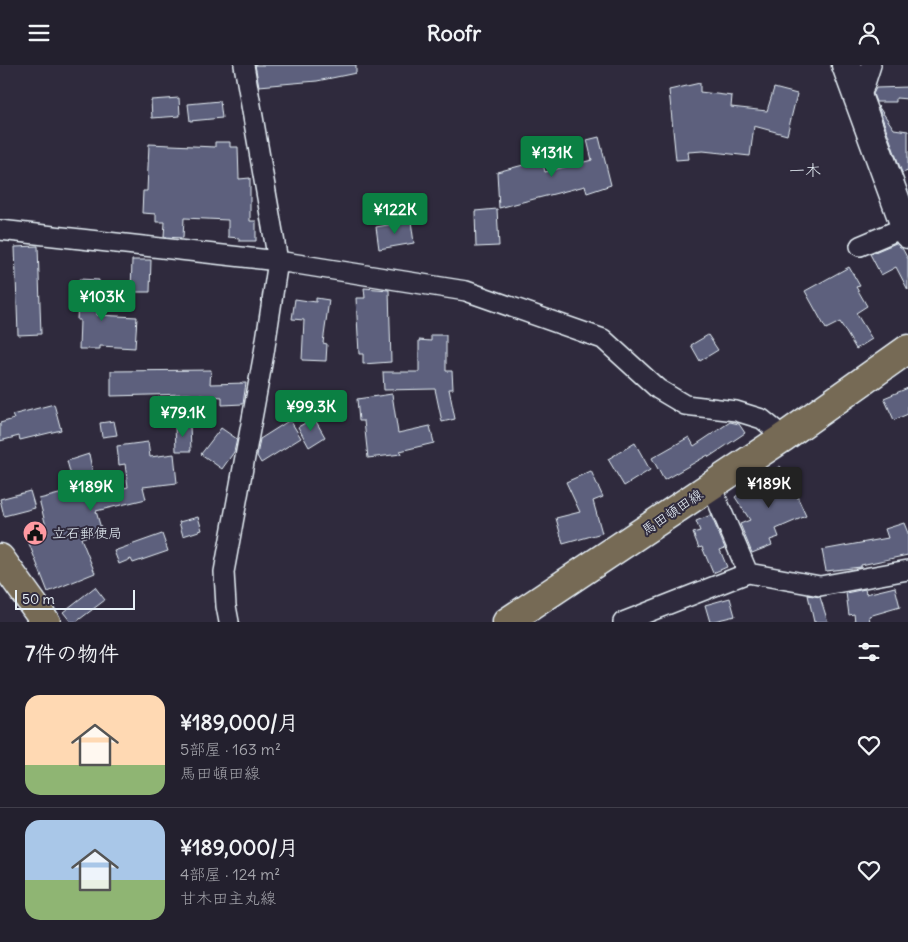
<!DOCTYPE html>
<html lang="ja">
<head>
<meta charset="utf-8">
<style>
	:root { --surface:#23202e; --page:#2b2836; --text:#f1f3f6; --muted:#a3a3aa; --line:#403e4a; --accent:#0b8043 }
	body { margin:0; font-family:Delius,"Klee One",sans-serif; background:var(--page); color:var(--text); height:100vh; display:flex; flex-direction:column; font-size:19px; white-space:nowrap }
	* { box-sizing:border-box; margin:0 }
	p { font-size:16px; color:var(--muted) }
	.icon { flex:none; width:28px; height:28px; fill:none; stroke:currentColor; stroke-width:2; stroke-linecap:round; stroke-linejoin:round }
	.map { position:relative; height:557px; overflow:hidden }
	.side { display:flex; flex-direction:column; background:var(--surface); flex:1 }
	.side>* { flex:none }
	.scale { position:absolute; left:15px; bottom:12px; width:120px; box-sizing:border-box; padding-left:5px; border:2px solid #e8f1f8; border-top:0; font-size:14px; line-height:18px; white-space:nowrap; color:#e8f1f8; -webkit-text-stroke:4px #2f2a3d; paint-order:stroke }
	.price { position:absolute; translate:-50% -42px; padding:0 11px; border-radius:5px; background:var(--accent); color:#fff; font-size:16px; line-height:32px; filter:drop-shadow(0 1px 2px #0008) }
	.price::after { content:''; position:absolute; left:50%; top:30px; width:15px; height:11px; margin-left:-8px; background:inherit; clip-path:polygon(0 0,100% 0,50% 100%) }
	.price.current { background:#222; color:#fff }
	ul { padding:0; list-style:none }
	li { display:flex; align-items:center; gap:15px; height:125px; padding:0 25px }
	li+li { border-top:1px solid var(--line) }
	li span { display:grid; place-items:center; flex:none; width:140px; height:100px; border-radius:15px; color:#555 }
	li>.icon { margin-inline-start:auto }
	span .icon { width:60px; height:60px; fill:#fffc; stroke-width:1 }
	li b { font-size:21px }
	h2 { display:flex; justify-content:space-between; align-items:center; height:60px; padding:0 25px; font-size:21px }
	header { display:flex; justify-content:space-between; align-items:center; height:65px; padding:0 25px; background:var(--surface); font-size:22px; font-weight:700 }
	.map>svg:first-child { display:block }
</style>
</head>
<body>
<header><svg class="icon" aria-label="menu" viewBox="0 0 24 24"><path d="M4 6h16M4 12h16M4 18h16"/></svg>Roofr<svg class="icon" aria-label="person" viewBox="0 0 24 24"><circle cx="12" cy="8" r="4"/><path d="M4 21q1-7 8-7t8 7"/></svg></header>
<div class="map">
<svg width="908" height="557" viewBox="0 0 908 557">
	<rect width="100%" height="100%" fill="#2f2a3d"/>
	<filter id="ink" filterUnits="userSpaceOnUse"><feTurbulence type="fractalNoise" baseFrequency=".02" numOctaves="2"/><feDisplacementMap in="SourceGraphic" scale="10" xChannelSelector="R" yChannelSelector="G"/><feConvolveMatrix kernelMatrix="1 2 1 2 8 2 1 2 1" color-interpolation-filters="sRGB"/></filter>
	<g filter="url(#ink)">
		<path fill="#5d617d" stroke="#e8f1f8" d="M255 0H356V8L317 16 259 21Z
			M700 18V27L732 31 731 42 767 46 774 23 797 29 787 70 754 61 750 91 703 86 688 87 689 94 676 95 669 25Z
			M908 22V34L896 33V37H876L873 29 876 23Z
			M179 33 180 51 152 53 151 35Z
			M220 36 222 53 190 56 188 39Z
			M878 41 894 64 908 66V106L902 108Z
			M599 72 611 120 587 128 585 121 499 143 497 107 542 95 545 107 592 95 587 75Z
			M215 77H230V82H238L239 114 250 113V156H256V176H239V173L228 172V155L184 153 183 173 164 172 165 157H156V149L142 148 143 126H147L149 79 215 82Z
			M497 144 499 181 476 182 475 146Z
			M411 156 414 178 379 184 376 162Z
			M896 178 902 183 908 194V225L896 202 881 210 870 189Z
			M38 181 41 269 18 270 15 182Z
			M132 195H151L150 227H131Z
			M849 202 860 221 856 222 867 241 856 248 872 274 856 284 840 257 826 264 805 226Z
			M79 214 99 215 97 250 137 252 135 283 100 281V284H79L80 255H77Z
			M364 223 389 225 391 297 363 299V289H359L356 233H365Z
			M316 233 329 235 323 278 327 279 326 296 302 295 304 255 292 254 295 234 316 237Z
			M431 270H446V306H452L453 324H449L455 354 442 357 435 324 384 325 383 307H419V275L431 276Z
			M708 270 718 285 700 296 691 280Z
			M211 305 210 319 246 318 243 339 222 340V332L187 329 111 331V306Z
			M908 323V349L894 355 884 333Z
			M392 329 398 368 430 361 434 378 400 386 401 389 368 393 364 356H359L357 334Z
			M54 339 61 365 20 375 19 371 0 376V358L14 354 12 350Z
			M314 353 325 372 309 382 298 362Z
			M290 355 301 373 261 398 257 391 260 374Z
			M114 356 117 370 102 372 100 358Z
			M730 357 739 359 745 368 709 392 708 390 664 415 652 393 689 372 694 381Z
			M175 360H190L191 386H176Z
			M221 363 237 374 234 387 222 404 201 389Z
			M148 377 150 392 174 389 177 418 143 422 146 434 96 446 102 467 81 473 95 508 48 527 28 476 48 469 39 434 75 425 67 396 89 389 97 429 128 422 125 399 119 400 117 381Z
			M635 378 650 405 624 421 608 394Z
			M780 401 791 418 806 451 776 464 779 472 770 475 772 480 752 488 740 459 750 455 735 432Z
			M591 406 603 432 593 436 602 468 563 479 556 453 580 447 566 417Z
			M30 426 35 443 4 451 0 434Z
			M711 450 725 483 720 485 727 502 713 508 702 482 699 483 693 468 700 466 696 456Z
			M198 452 202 465 183 471 179 457Z
			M904 458 908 468V490L861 500V502L826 506 822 485 888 473 885 464Z
			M162 469 168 486 133 498 131 494 119 499 114 486Z
			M95 522 105 535 76 557H71L63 547Z
			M895 522 900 542 869 551 870 557H855L854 549 849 550 846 528 865 524 866 529Z
			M808 530 820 532 828 557H814Z
			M730 533 735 551 710 557 705 540Z"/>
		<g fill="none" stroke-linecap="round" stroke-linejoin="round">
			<defs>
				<path id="minor" d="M859 37 871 0
					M0 165 278 196 466 226 603 274 658 324 685 340 736 346 762 354 784 372
					M860 181 905 162
					M711 421 748 508
					M229 557 226 541 224 507 264 288 278 196 244 0
					M623 557 748 508 820 521 908 505"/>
				<path id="secondary" d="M846 0 908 169"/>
				<path id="primary" d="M0 493 46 557
					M507 557 784 372 908 284"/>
			</defs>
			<use href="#minor" stroke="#e8f1f8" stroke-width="22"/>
			<use href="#secondary" stroke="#e8f1f8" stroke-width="31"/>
			<use href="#primary" stroke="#e8f1f8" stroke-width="31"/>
			<use href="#minor" stroke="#2f2a3d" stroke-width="19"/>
			<use href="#secondary" stroke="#2f2a3d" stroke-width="28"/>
			<use href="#primary" stroke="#766a54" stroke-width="28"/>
		</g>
	</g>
	<defs>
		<symbol id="civic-disc" viewBox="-11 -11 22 22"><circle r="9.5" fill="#ff9aa2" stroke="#2f2a3d"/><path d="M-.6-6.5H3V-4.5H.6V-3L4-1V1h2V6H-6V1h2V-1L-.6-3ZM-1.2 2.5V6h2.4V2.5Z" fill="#111"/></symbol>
	</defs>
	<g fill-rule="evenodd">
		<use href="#civic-disc" x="21" y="454" width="28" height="28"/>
	</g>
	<g text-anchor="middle" stroke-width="4" stroke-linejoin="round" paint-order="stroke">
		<g font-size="14" fill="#e8f1f8" stroke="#2f2a3d">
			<text transform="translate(672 447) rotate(-34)" y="5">馬田頓田線</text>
		</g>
		<g font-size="14" fill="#e8f1f8" stroke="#2f2a3d" text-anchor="start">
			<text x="52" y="473">立石郵便局</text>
		</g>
		<g font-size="16" fill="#e8f1f8" stroke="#2f2a3d">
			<text x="805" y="111">一木</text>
		</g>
	</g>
</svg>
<div class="scale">50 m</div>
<b class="price" style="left:552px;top:113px">¥131K</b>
<b class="price" style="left:395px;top:170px">¥122K</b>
<b class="price" style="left:102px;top:257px">¥103K</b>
<b class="price" style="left:311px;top:367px">¥99.3K</b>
<b class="price" style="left:183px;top:373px">¥79.1K</b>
<b class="price current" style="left:769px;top:444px">¥189K</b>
<b class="price" style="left:91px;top:447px">¥189K</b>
</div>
<section class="side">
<h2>7件の物件<svg class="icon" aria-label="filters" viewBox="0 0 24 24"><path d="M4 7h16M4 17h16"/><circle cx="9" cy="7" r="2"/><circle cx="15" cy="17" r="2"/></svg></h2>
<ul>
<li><span style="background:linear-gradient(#ffd9b3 70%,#8fb573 0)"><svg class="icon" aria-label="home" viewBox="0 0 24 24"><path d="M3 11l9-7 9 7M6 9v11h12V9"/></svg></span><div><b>¥189,000/月</b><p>5部屋 · 163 m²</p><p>馬田頓田線</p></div><svg class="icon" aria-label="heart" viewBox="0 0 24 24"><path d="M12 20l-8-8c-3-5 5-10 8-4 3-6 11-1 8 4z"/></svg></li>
<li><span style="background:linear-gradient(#a9c7e8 60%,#8fb573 0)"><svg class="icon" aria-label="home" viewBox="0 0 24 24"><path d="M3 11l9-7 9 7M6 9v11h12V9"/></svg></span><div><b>¥189,000/月</b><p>4部屋 · 124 m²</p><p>甘木田主丸線</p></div><svg class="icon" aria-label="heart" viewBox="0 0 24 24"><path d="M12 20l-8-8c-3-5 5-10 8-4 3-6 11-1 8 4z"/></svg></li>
</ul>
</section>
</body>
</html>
